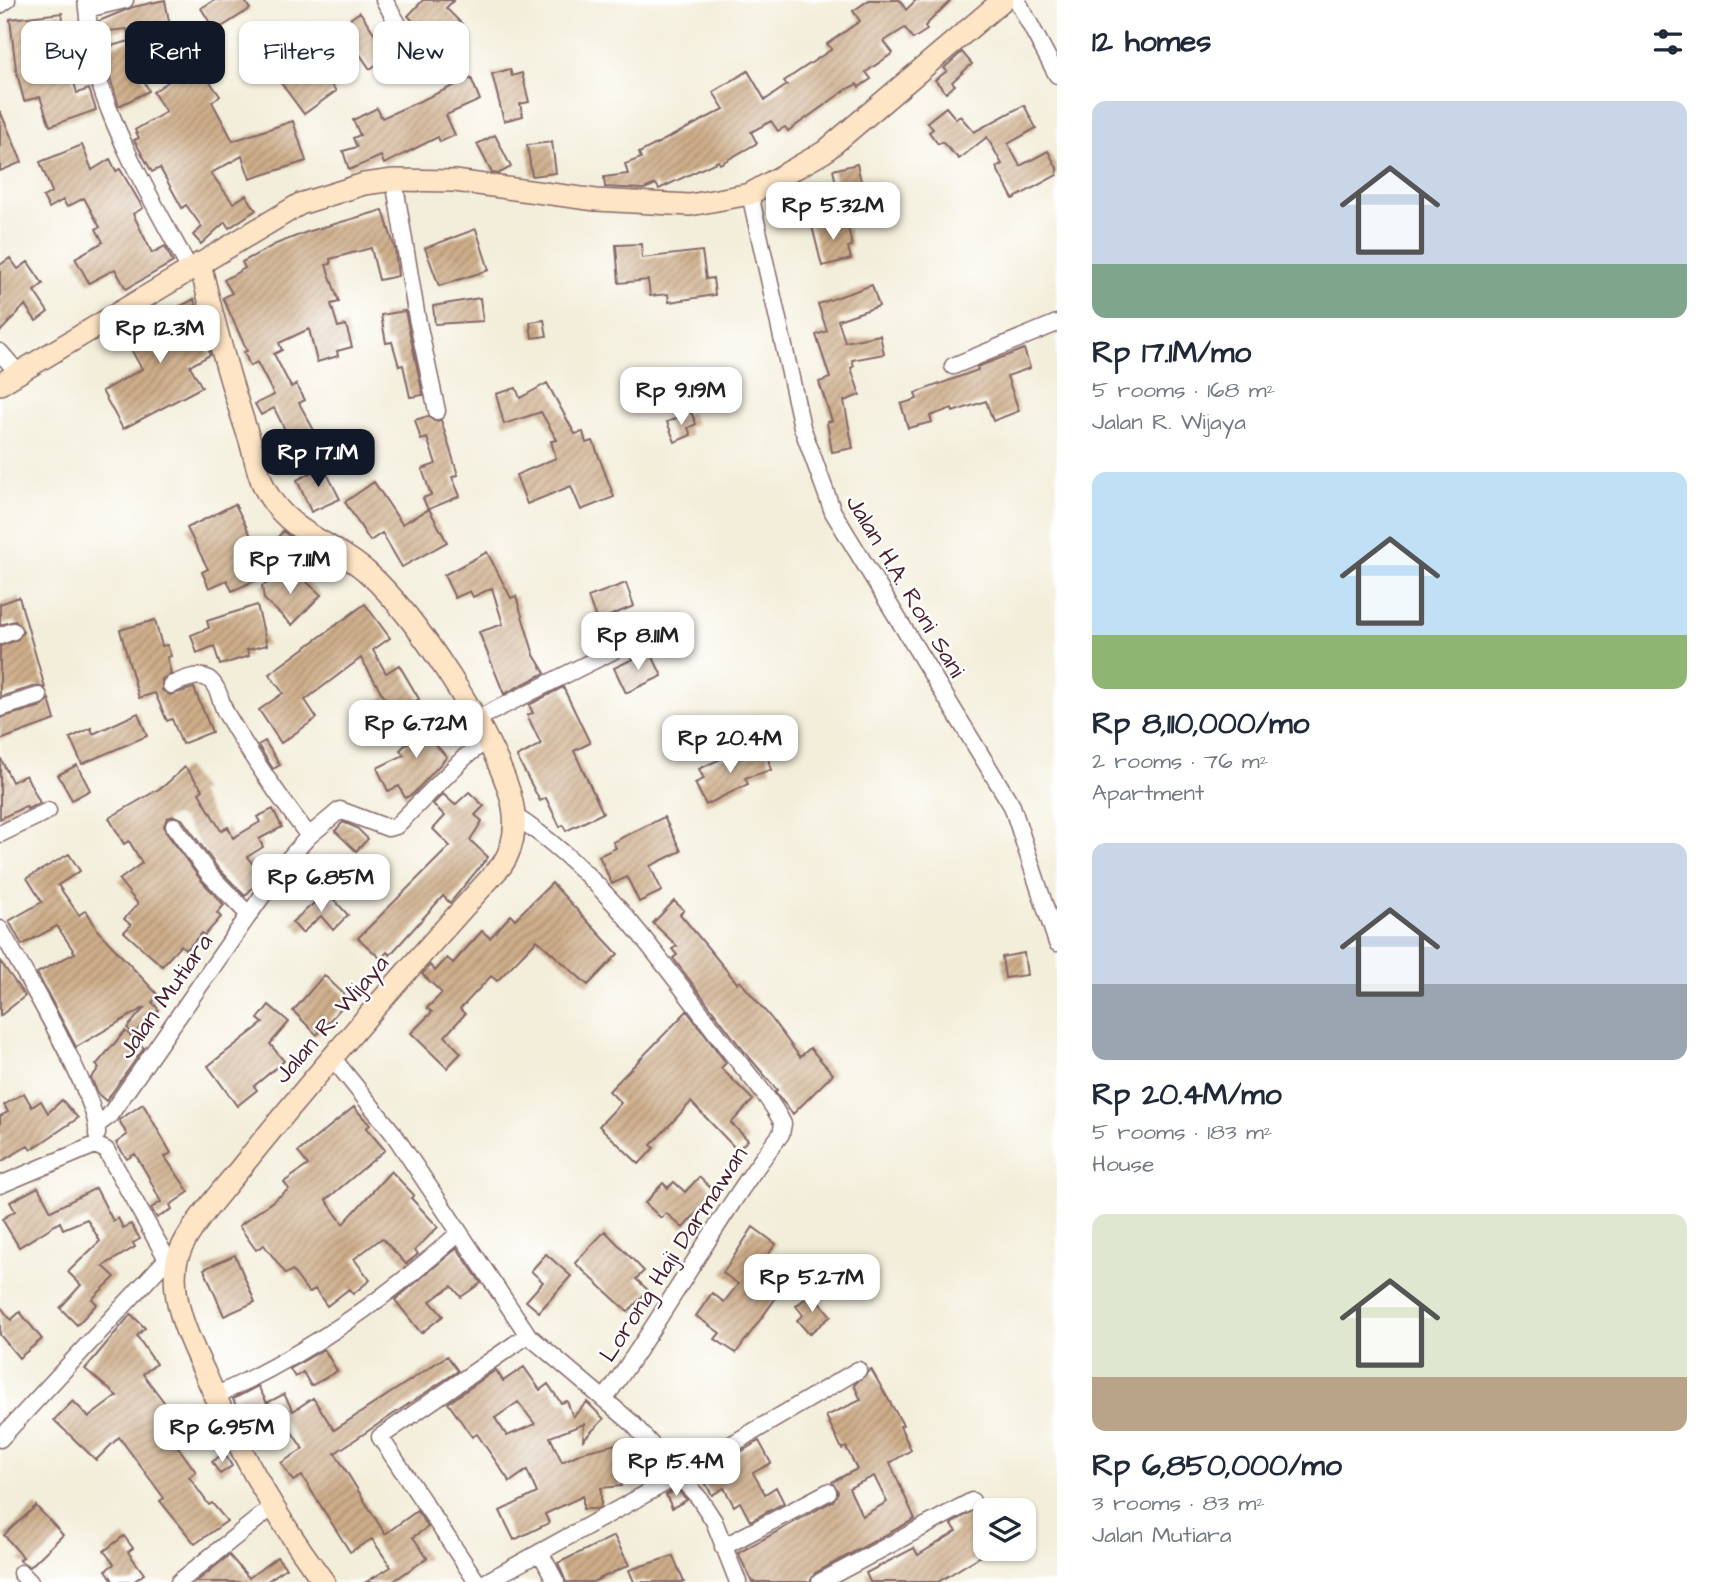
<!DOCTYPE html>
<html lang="en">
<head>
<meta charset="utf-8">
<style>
	:root { --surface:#fff; --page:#f2f2f3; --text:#1f2937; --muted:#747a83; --accent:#111827 }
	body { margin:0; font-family:"Architects Daughter",sans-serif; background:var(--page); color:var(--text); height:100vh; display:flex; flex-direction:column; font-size:26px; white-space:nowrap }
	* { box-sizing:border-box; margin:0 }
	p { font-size:23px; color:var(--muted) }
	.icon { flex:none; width:38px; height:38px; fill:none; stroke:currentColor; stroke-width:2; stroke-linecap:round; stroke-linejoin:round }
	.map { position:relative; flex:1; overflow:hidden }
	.drawer { display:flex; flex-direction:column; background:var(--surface); width:665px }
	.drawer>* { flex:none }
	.hud { position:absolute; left:21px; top:21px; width:665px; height:63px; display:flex; gap:14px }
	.fabs { position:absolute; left:973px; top:1498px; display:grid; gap:14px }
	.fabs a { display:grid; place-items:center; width:63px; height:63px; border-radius:14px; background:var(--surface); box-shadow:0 2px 5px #0004; font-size:35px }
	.price { position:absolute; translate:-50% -60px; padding:0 16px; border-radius:14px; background:#fff; color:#222; font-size:23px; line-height:46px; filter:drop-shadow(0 2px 4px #0008) }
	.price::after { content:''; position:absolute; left:50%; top:42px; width:21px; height:16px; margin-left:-10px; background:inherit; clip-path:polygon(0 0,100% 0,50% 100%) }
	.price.selected { background:var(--accent); color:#fff }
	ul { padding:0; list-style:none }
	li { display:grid; align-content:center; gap:14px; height:371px; padding:0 35px }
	li span { display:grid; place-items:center; height:217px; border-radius:14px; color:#555 }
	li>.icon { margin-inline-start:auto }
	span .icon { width:126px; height:126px; fill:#fffc; stroke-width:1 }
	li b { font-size:30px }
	h2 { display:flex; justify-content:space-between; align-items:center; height:84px; padding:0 35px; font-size:30px }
	.tag { padding:0 24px; border-radius:14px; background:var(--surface); box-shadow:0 2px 5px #0004; font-size:24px; line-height:63px }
	.tag.selected { background:var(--accent); color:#fff }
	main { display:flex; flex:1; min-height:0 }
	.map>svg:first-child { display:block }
</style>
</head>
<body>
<main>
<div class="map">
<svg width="1057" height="1582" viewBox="0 0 1057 1582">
	<defs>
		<pattern id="building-hatch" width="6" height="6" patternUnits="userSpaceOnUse" patternTransform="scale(1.75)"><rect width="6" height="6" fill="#ceae8a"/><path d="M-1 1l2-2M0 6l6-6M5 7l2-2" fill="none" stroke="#a98d71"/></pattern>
	</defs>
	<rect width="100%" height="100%" fill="#fff"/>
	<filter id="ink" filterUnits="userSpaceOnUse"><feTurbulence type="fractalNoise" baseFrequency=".0143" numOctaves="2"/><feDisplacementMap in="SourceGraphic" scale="14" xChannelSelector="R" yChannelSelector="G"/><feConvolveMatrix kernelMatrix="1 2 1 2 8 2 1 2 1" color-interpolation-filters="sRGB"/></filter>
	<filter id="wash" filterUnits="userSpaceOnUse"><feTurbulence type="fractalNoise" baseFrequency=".00686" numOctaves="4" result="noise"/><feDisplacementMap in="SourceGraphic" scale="28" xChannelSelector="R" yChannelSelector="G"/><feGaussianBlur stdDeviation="1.57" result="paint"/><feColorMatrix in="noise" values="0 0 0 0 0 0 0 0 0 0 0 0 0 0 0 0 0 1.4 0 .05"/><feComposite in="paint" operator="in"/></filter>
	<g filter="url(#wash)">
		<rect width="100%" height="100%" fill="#f3eeda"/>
		<g id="blocks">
			<path fill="url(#building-hatch)" fill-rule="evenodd" d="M165 0 171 32 192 66 204 59 215 75 208 79 220 96 212 102 233 141 293 121 306 161 250 179 242 156 211 173 233 203 246 195 256 210 229 228 225 222 201 244 193 235 202 227 186 205 182 208 160 168 152 172 134 140 139 138 135 130 166 112 153 92 174 78 158 52 135 62 149 91 119 106 103 56 106 55 103 48 130 41 127 29 100 32 99 21 133 7Z
				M215 0H244L250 9 215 31 201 8Z
				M423 0H454L446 8 462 24 433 54 419 40 423 36 411 25 414 22 408 16Z
				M869 0H900L906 10 916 0H951L925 26 927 30 913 39 905 28 884 41 893 53 866 72 871 79 859 87 857 84 847 89 788 131 785 127 778 131 771 121 751 132 757 143 720 164 718 161 659 189 656 184 644 189 605 187 604 177 628 174 625 164 641 158 639 153 724 109 713 92 748 71 765 100 787 85 784 81 832 49 827 44 860 21 853 11Z
				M360 12 389 55 370 69 348 37 357 30 350 19Z
				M62 13 65 37 30 41 34 66 67 57 77 93 89 89 96 110 50 126 40 97 24 101 16 69 10 19Z
				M962 52 972 64 952 82 955 85 946 93 935 80 947 71 944 68Z
				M309 55 336 91 304 114 273 72 284 64 288 71Z
				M510 69 512 76 522 73 529 102 520 104 523 116 504 121 492 74Z
				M471 78 480 100 446 115 455 135 440 142 438 137 384 164 381 156 349 170 343 151 357 147 353 138 360 135 353 120 377 108 382 118Z
				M1024 105 1036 128 1008 144 1020 166 1048 151 1057 168V175L1013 199 996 167 1002 164 987 137 959 159 942 142 938 144 929 132 933 129 927 122 946 107 956 119 960 116 974 132Z
				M0 111 22 162 0 171Z
				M495 135 511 167 498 174 492 173 477 144Z
				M552 142 556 173 532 176 527 145Z
				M82 145 92 170 110 159 116 171 120 169 143 208 133 214 152 253 165 246 173 262 126 289 115 269 89 283 75 258 103 242 96 229 100 227 84 198 67 207 63 200 49 208 43 197 52 192 40 162Z
				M857 164 863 190 839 196 833 170Z
				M383 210 395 249 398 276 379 280 371 248 330 259 331 264 326 265 339 302 331 304 338 327 346 325 352 347 337 351 338 356 317 362 309 329 279 343 282 350 274 354 291 387 296 384 305 400 299 403 316 434 293 446 274 408 261 415 255 404 274 395 257 362 250 366 244 352 247 351 223 298 232 293 224 280 245 268 242 262 276 244 307 232Z
				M841 219 844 229 848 227 852 246 848 247 851 259 822 266 812 226Z
				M476 229 489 270 439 286 425 248Z
				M641 244 642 258 702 251 706 279 713 278 715 295 669 302 668 294 650 296 648 280 619 283 616 245Z
				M10 258 18 269 28 262 43 284 34 291 48 312 36 321 25 305 0 332V265Z
				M872 285 879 306 838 320 845 342 880 335 884 354 852 360 854 366 851 368 860 395 844 401 853 448 832 452 827 422 832 421 819 382 830 378 816 335 827 331 818 304Z
				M480 298 483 321 435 324 433 306Z
				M194 299 210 355 190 366 202 387 123 429 102 391 142 369 119 328 134 319 142 335 165 322 162 316Z
				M405 311 423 395 410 397 403 365 399 366 392 342 386 343 381 315Z
				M544 320 547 336 532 338 530 322Z
				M1024 349 1030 368 1007 376 1019 411 993 421 986 401 953 412 952 408 930 416 932 422 908 428 901 404 917 399 915 393 978 370 977 367Z
				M547 383 575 434 583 432 586 443 593 441 614 497 581 510 571 486 527 504 516 475 556 458 551 441 557 440 541 412 504 424 496 394 516 388 520 398Z
				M691 412 696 424 688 428 691 435 675 442 667 422Z
				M428 416 434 421 441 420 458 475 452 477 460 496 429 509 447 542 402 567 382 533 370 541 345 502 374 482 402 524 428 510 423 498 431 495 422 469 436 464 427 438 421 440 415 420Z
				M289 443 295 461 276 467 271 449Z
				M323 466 340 499 311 512 297 480Z
				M235 504 260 554 254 557 263 577 232 591 227 580 209 588 202 572 208 569 187 528Z
				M283 531 295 541 284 555 272 545Z
				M487 552 511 598 516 596 534 655 545 673 504 694 479 632 503 624 492 588 473 597 470 591 455 598 444 575Z
				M293 569 321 595 292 625 264 599 262 586Z
				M626 583 634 606 597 621 588 597Z
				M19 597 45 688 36 686 0 697V646L17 640 23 632 15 621 0 625V604Z
				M365 604 390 638 373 650 386 673 399 665 419 699 382 720 373 704 384 697 361 658 305 700 317 718 281 743 259 710 283 693 269 674Z
				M257 605 267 645 247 650 249 656 220 665 214 646 197 653 191 635 209 628 207 621Z
				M155 620 162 646 167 645 171 656 167 657 171 674 162 679V690L170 695 194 688 212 732 182 744 172 719 167 721 155 693 139 698 120 630Z
				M650 651 662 676 626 693 614 668Z
				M563 687 590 743 574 751 603 813 566 831 563 825 560 827 546 798 540 801 517 757 541 744 527 715 533 713 529 705Z
				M49 699 55 720 0 740V718L42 706Z
				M138 713 147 736 82 764 70 738 91 728 93 734Z
				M438 713 449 724 432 741 447 757 413 794 405 798 399 786 388 791 377 768 404 755 400 750Z
				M265 741 280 765 273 769 258 745Z
				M766 750 771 770 745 778 748 784 706 805 695 783 704 779 699 769 733 753 736 759Z
				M0 757 12 782 26 775 40 803 27 809 26 806 0 819Z
				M77 765 90 790 72 800 58 775Z
				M185 767 203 790 199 793 221 831 228 827 233 838 260 822 257 817 273 809 282 827 259 839 263 847 247 857 263 876 245 896 217 867 182 819 174 816 167 818 164 826 166 832 201 880 224 905 217 913 221 917 205 935 202 933 186 950 181 945 162 966 124 932 131 925 124 919 138 904 119 880 142 863 129 841 124 844 109 818 164 786Z
				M469 792 484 806 475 815 482 821 470 840 488 857 450 903 443 896 390 955 387 952 381 959 358 938 450 846 433 829 445 816 433 804 443 794 455 805Z
				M664 817 681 851 650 866 662 891 639 902 627 877 612 884 599 856 616 848 613 842Z
				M343 822 357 828 368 839 356 851 335 831Z
				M69 854 80 871 58 885 79 915 86 910 98 931 159 996 152 1002 159 1010 133 1034 127 1028 145 1007 76 1047 37 973 75 953 57 926 22 945 9 921 42 902 27 878Z
				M552 883 618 954 588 985 537 940 497 981 491 976 460 1009 465 1014 445 1036 461 1053 447 1068 411 1033 432 1012 427 1008 442 993 422 974 430 965 435 971 447 958 453 963 482 931 490 938 511 915 515 919Z
				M327 892 348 915 333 930 321 916 302 933 292 922Z
				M674 901 684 910 680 914 737 983 740 981 771 1018 800 1057 810 1048 833 1074 793 1114 775 1092 777 1090 739 1045 673 958 677 955 672 949 677 946 653 923Z
				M1024 953 1027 975 1005 978 1002 957Z
				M0 961 25 996 0 1016Z
				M324 975 349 999 317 1035 293 1011Z
				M269 1005 289 1022 270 1044 284 1061 254 1086 257 1090 237 1106 208 1066 263 1023 258 1019Z
				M687 1011 726 1063 721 1068 753 1100 731 1123 748 1140 737 1150 691 1102 651 1145 654 1148 639 1164 599 1126 621 1103 609 1091Z
				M125 1031 144 1048 106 1101 98 1094 91 1078 99 1068 96 1065Z
				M24 1093 32 1107 41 1101 48 1113 62 1100 78 1118 31 1150 28 1146 0 1162V1116L8 1112 4 1105Z
				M143 1104 171 1153 165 1157 189 1192 170 1205 172 1209 157 1218 151 1208 161 1202 148 1176 135 1154 127 1159 116 1143 127 1135 119 1120Z
				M354 1107 370 1125 366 1128 385 1150 326 1200 343 1224 391 1171 414 1195 411 1198 438 1227 415 1250 418 1254 406 1264 382 1238 354 1259 370 1280 353 1294 349 1289 327 1306 315 1289 309 1293 292 1270 286 1274 264 1245 256 1250 239 1226 289 1189 284 1182 308 1165 298 1152Z
				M699 1177 715 1192 683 1228 666 1213 661 1218 645 1203 663 1183 668 1188 674 1182 685 1192Z
				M38 1187 51 1211 96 1188 113 1221 118 1218 123 1228 131 1224 140 1239 133 1243 135 1247 103 1266 115 1277 92 1299 97 1304 77 1325 60 1308 81 1285 68 1272 100 1241 87 1219 63 1229 60 1222 19 1247 2 1219 15 1211 10 1202Z
				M753 1227 776 1244 768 1255 794 1273 736 1353 715 1339 720 1333 696 1316 712 1293 724 1302 738 1284 723 1273Z
				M605 1231 644 1271 636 1279 648 1290 628 1312 575 1263Z
				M457 1248 481 1283 461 1297 452 1286 430 1301 443 1316 421 1333 395 1300Z
				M546 1254 571 1276 539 1312 526 1301 543 1282 531 1271Z
				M235 1255 255 1302 224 1316 204 1269Z
				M812 1293 831 1316 809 1334 797 1320 803 1315 796 1306Z
				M0 1306 11 1320 20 1312 42 1339 19 1358 0 1335Z
				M131 1314 145 1328 137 1336 156 1364 143 1374 173 1414 161 1423 196 1472 189 1477 209 1505 212 1503 227 1521 195 1544 160 1501 164 1498 119 1437 96 1460 54 1420 73 1401 89 1417 117 1396 85 1369Z
				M324 1349 337 1371 311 1386 303 1372 295 1377 290 1369Z
				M447 1356 458 1371 335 1453 385 1534 417 1511 428 1527 413 1537 427 1558 392 1582H366L391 1567 372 1539 350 1552 302 1476 293 1481 281 1463 303 1449 280 1414 247 1431 233 1399 258 1386 267 1403 284 1394 293 1411 313 1398 334 1430Z
				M524 1367 540 1390 548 1384 561 1403 567 1401 573 1417 587 1402 604 1419 583 1440 584 1424 550 1437 562 1462 583 1452 633 1440 643 1451 649 1476 622 1482 621 1486 601 1488V1507L596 1509H583V1496L545 1514 549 1523 514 1540 500 1511 537 1493 527 1470 510 1482 477 1434 472 1437 448 1403 496 1370 503 1381ZM518 1402 535 1424 507 1436 495 1418Z
				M871 1369 903 1425 900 1426 911 1450 890 1463 915 1519 815 1573 810 1582H752L738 1553 833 1501 838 1492 832 1482 857 1469 846 1447 842 1449 826 1416 861 1400 854 1385ZM874 1476 887 1502 862 1516 849 1488Z
				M759 1441 771 1463 753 1473 765 1494 776 1487 784 1503 750 1521 740 1502 734 1506 724 1488 712 1495 702 1477 738 1458 737 1454Z
				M224 1453 232 1466 220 1474 212 1462Z
				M677 1489 687 1500 672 1508 666 1495Z
				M36 1506 63 1535 30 1567 19 1560 23 1557 4 1535Z
				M981 1506 985 1510V1552L979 1557 938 1582H870L866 1573 914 1548 918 1555 957 1531 951 1524Z
				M124 1536 133 1548 128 1552 144 1574 133 1582H114L106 1570 114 1564 104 1551Z
				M614 1536 629 1565 593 1582H566L558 1563Z
				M229 1555 249 1578 277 1557 286 1568 266 1582H196Z
				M673 1556 684 1582H634L629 1570Z"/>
		</g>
	</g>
	<g filter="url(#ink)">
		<use href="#blocks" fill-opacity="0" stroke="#856768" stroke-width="2"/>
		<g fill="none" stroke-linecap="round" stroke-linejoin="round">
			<defs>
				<path id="street" d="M86 0C89 21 89 43 94 64 113 135 154 204 189 268
					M384 0 408 41
					M1017 0 1057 75
					M0 5 7 0
					M87 9 125 0
					M394 180 417 318 437 411
					M750 194 802 427 833 512 1012 806 1057 943
					M0 352 18 373
					M953 366 1057 323
					M0 636 13 631
					M171 685C181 681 196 673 207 678 220 686 220 704 227 715 252 758 279 797 309 836
					M0 708 39 696
					M475 720 613 651
					M513 815C600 870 661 961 723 1042 742 1068 769 1095 783 1124L781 1134C716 1218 667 1313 605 1398
					M174 826 209 874 249 915
					M0 834 48 811
					M0 929C20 965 101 1102 97 1134
					M331 1056 393 1133 528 1335 632 1423 699 1498 714 1521 738 1582
					M98 1124 109 1116 285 863 309 836 340 810 388 828 396 826 465 757 485 741
					M0 1185 95 1145 106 1150 167 1259 176 1263
					M215 1396C310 1352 379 1304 458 1234
					M0 1439 167 1259
					M723 1547 828 1492
					M540 1552 556 1582
					M21 1573 30 1582
					M179 1582 271 1508
					M477 1582 380 1437 528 1335
					M486 1582 678 1476 858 1370
					M820 1582 972 1501"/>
				<path id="secondary" d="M200 263C214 323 230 382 250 441 255 458 259 481 269 496 293 535 336 544 368 573 417 617 490 730 510 794 517 818 516 844 502 865 413 963 326 1062 243 1165 225 1188 179 1237 176 1265 171 1302 189 1339 204 1371 237 1447 274 1516 324 1582
					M0 384 300 204 364 184 394 180 455 181 596 200 690 205 750 194 824 152 1003 0"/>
			</defs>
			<use href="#street" stroke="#856768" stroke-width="19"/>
			<use href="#secondary" stroke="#856768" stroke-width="24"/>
			<use href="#street" stroke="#fff" stroke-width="16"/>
			<use href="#secondary" stroke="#fee5c5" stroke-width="21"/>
		</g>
	</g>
	<g text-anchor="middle" stroke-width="5" stroke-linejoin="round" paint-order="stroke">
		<g font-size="24" fill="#4a1f2b" stroke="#fff">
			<text transform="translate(906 586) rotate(59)" y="8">Jalan H.A. Roni Sani</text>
			<text transform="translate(165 996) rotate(-55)" y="8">Jalan Mutiara</text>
			<text transform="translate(331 1019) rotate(-49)" y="8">Jalan R. Wijaya</text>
			<text transform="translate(673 1254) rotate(-57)" y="8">Lorong Haji Darmawan</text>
		</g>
	</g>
</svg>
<div class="fabs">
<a><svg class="icon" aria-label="layers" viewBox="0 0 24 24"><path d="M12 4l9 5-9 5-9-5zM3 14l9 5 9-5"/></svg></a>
</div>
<b class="price" style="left:833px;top:242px">Rp 5.32M</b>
<b class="price" style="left:160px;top:365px">Rp 12.3M</b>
<b class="price" style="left:681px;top:427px">Rp 9.19M</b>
<b class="price selected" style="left:318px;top:489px">Rp 17.1M</b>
<b class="price" style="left:290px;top:596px">Rp 7.11M</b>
<b class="price" style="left:638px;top:672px">Rp 8.11M</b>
<b class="price" style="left:416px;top:760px">Rp 6.72M</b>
<b class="price" style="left:730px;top:775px">Rp 20.4M</b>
<b class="price" style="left:321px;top:914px">Rp 6.85M</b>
<b class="price" style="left:812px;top:1314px">Rp 5.27M</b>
<b class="price" style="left:222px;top:1464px">Rp 6.95M</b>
<b class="price" style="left:676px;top:1498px">Rp 15.4M</b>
<div class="hud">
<a class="tag">Buy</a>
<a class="tag selected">Rent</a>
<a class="tag">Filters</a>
<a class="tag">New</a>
</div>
</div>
<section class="drawer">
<h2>12 homes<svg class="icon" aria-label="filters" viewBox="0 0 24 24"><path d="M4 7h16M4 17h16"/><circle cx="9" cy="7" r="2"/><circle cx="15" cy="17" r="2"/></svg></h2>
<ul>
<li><span style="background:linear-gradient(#c9d6e8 75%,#7fa58c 0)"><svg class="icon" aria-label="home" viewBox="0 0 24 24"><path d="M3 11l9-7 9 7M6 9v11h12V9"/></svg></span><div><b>Rp 17.1M/mo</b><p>5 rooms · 168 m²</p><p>Jalan R. Wijaya</p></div></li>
<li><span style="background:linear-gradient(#bfe0f5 75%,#8fb573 0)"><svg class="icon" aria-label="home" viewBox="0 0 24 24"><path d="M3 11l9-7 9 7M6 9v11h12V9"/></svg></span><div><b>Rp 8,110,000/mo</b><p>2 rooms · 76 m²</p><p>Apartment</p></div></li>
<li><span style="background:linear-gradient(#c9d6e8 65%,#9aa5b1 0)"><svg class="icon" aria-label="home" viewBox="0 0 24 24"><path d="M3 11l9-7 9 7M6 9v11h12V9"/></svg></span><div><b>Rp 20.4M/mo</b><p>5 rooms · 183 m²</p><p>House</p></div></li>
<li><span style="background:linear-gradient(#dfe7d0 75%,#b9a48a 0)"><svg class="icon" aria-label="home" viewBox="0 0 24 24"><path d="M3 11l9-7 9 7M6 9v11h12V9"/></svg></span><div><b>Rp 6,850,000/mo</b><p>3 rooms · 83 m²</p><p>Jalan Mutiara</p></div></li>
</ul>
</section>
</main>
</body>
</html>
